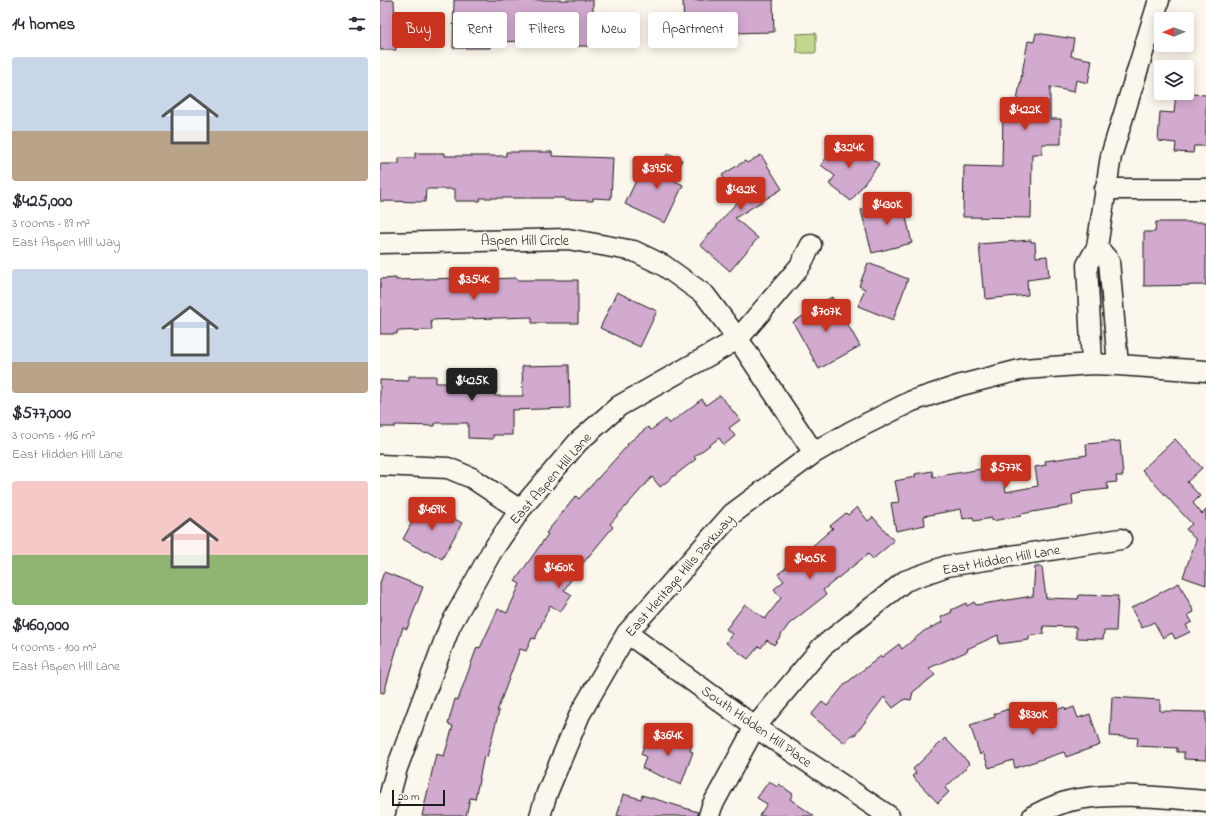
<!DOCTYPE html>
<html lang="en">
<head>
<meta charset="utf-8">
<style>
	:root { --surface:#fff; --page:#f2f2f3; --text:#2b2b33; --muted:#7c7c81; --accent:#c8321e }
	body { margin:0; font-family:"Indie Flower",sans-serif; background:var(--page); color:var(--text); height:100vh; display:flex; flex-direction:column; font-size:15px; white-space:nowrap }
	* { box-sizing:border-box; margin:0 }
	p { font-size:13px; color:var(--muted) }
	.icon { flex:none; width:22px; height:22px; fill:none; stroke:currentColor; stroke-width:2; stroke-linecap:round; stroke-linejoin:round }
	.map { position:relative; flex:1; overflow:hidden }
	.panel { display:flex; flex-direction:column; background:var(--surface); width:380px }
	.panel>* { flex:none }
	.banner { position:absolute; left:12px; top:12px; width:380px; height:36px; display:flex; gap:8px }
	.needle { width:26px; rotate:269deg }
	.buttons { position:absolute; left:774px; top:12px; display:grid; gap:8px }
	.buttons a { display:grid; place-items:center; width:40px; height:40px; border-radius:4px; background:var(--surface); box-shadow:0 2px 10px #0003; font-size:20px }
	.scale { position:absolute; left:12px; bottom:10px; width:53px; box-sizing:border-box; padding-left:4px; border:2px solid #1c1c1c; border-top:0; font-size:11px; line-height:14px; white-space:nowrap; color:#1c1c1c; -webkit-text-stroke:3px #fbf7ec; paint-order:stroke }
	.price { position:absolute; translate:-50% -34px; padding:0 9px; border-radius:4px; background:var(--accent); color:#fff; font-size:13px; line-height:26px; filter:drop-shadow(0 1px 2px #0008) }
	.price::after { content:''; position:absolute; left:50%; top:24px; width:12px; height:9px; margin-left:-6px; background:inherit; clip-path:polygon(0 0,100% 0,50% 100%) }
	.price.active { background:#222; color:#fff }
	ul { padding:0; list-style:none }
	li { display:grid; align-content:center; gap:8px; height:212px; padding:0 12px }
	li span { display:grid; place-items:center; height:124px; border-radius:4px; color:#555 }
	li>.icon { margin-inline-start:auto }
	span .icon { width:72px; height:72px; fill:#fffc; stroke-width:1 }
	li b { font-size:17px }
	h2 { display:flex; justify-content:space-between; align-items:center; height:48px; padding:0 12px; font-size:17px }
	.tag { padding:0 14px; border-radius:4px; background:var(--surface); box-shadow:0 2px 10px #0003; font-size:14px; line-height:36px }
	.tag.active { background:var(--accent); color:#fff }
	main { display:flex; flex:1; min-height:0 }
	.map>svg:first-child { display:block }
</style>
</head>
<body>
<main>
<section class="panel">
<h2>14 homes<svg class="icon" aria-label="filters" viewBox="0 0 24 24"><path d="M4 7h16M4 17h16"/><circle cx="9" cy="7" r="2"/><circle cx="15" cy="17" r="2"/></svg></h2>
<ul>
<li><span style="background:linear-gradient(#c9d6e8 60%,#b9a48a 0)"><svg class="icon" aria-label="home" viewBox="0 0 24 24"><path d="M3 11l9-7 9 7M6 9v11h12V9"/></svg></span><div><b>$425,000</b><p>3 rooms · 89 m²</p><p>East Aspen Hill Way</p></div></li>
<li><span style="background:linear-gradient(#c9d6e8 75%,#b9a48a 0)"><svg class="icon" aria-label="home" viewBox="0 0 24 24"><path d="M3 11l9-7 9 7M6 9v11h12V9"/></svg></span><div><b>$577,000</b><p>3 rooms · 116 m²</p><p>East Hidden Hill Lane</p></div></li>
<li><span style="background:linear-gradient(#f6c9c9 60%,#8fb573 0)"><svg class="icon" aria-label="home" viewBox="0 0 24 24"><path d="M3 11l9-7 9 7M6 9v11h12V9"/></svg></span><div><b>$460,000</b><p>4 rooms · 100 m²</p><p>East Aspen Hill Lane</p></div></li>
</ul>
</section>
<div class="map">
<svg width="826" height="816" viewBox="0 0 826 816">
	<rect width="100%" height="100%" fill="#fbf7ec"/>
	<filter id="ink" filterUnits="userSpaceOnUse"><feTurbulence type="fractalNoise" baseFrequency=".025" numOctaves="2"/><feDisplacementMap in="SourceGraphic" scale="8" xChannelSelector="R" yChannelSelector="G"/><feConvolveMatrix kernelMatrix="1 2 1 2 8 2 1 2 1" color-interpolation-filters="sRGB"/></filter>
	<g filter="url(#ink)">
		<path fill="#c2d78d" stroke="#6f7a54" d="M436 33V53H417L416 34Z"/>
		<path fill="#d2a9cf" stroke="#1c1c1c" d="M0 0H14L16 50H0Z
			M74 0H213V46H177V41H148L111 42 110 48H73Z
			M303 0H393L394 32 304 34Z
			M656 33 694 39 691 56 712 60 708 83 696 80 694 92 670 87V119H681V144H662V154H652L651 218 583 217 584 166 622 167 623 111H633V100H637L648 41 654 42Z
			M796 93 826 95V146H814L813 153 795 152 796 143 778 141 780 112 794 113Z
			M461 139 471 147 473 145 499 164 471 201 449 184 455 176 441 165Z
			M126 152H172V156L233 158 231 199 213 198V201L185 200V198H100V201H75V189H46L45 202 0 201V164H19V158H35V153H65V156H126Z
			M288 153 302 160 293 180 303 185 285 223 245 204 263 166 278 173Z
			M381 155 402 189 355 218 378 238 350 271 320 245 358 201 342 175 365 161 367 163Z
			M522 200 532 243 492 253 481 210Z
			M776 222H826V285L764 286V232H775Z
			M651 240V242H655L656 257 667 256 669 277 647 280 648 295 606 299 605 287 603 288 599 244Z
			M488 263 528 279 513 320 478 306 485 289 479 286Z
			M16 278V280L77 278V280L137 278V280H198V323H152V317L51 320 52 330 17 331V334H0V279Z
			M237 292 277 311 260 347 220 328Z
			M452 297 480 346 439 369 413 322 427 314 426 312Z
			M189 365 190 408 132 410V435H113V439L88 438V423H55V426L15 425V427H0V380L29 381V376H56V383H74L73 389H115V396H143L142 366Z
			M340 395 360 420 349 428 355 436 344 445 339 438 314 457 316 459 280 487 272 477 230 524 233 527 199 568 184 590 192 595 180 612 170 605 155 639 152 638 146 651 140 649 117 711H119L107 757 104 756 95 799 90 798 86 816H42L56 754 64 756 73 726 68 724 75 699 78 700 97 647 100 648 118 609 127 613 140 584 135 581 168 534 166 533 196 496 199 499 248 445 247 444 268 427 271 430 286 419 289 424 322 399 326 405Z
			M795 439 822 468 807 482 820 496 813 503 822 514 826 510V585L803 577 816 540 806 529 812 524 762 470Z
			M740 441 743 476H736L737 482 727 483 728 489 700 492 701 493 692 495 693 505 641 514V516L612 521V518L594 521 593 517 583 519 581 509 544 516 545 525 516 531 511 503 519 502 515 481 535 477V474L552 471 553 477 608 468 609 473 622 471 626 492 658 486 655 467 666 465 665 461 707 455 706 444Z
			M43 502 82 523 62 559 46 550 45 552 23 539Z
			M477 507 488 521 493 517 514 541 493 559 488 554 443 590 446 595 409 624 394 645 387 640 381 648 379 646 368 659 346 643 352 634 346 629 365 604 385 619 401 598 394 589 404 581 398 574 407 567 406 565 420 555 421 556 453 528 450 526 466 513 468 515Z
			M655 567H662L666 598 698 599 699 595 738 596 736 631H724L723 639 696 638V627L663 626 664 634 649 636V640L619 644 618 635 587 649 588 651 549 668 555 675 533 692 531 700 525 699 513 708 504 697 475 735H471L465 743 431 715 442 702 447 706 465 684 501 656 502 657 519 644 522 649 544 631 563 622 561 617 572 612 571 610 586 603 587 606 594 602 596 605 653 596Z
			M4 572 43 587 27 629 23 627 4 693 0 692V583Z
			M799 583 814 612 808 615 812 622 806 625 810 632 795 639 792 633 783 638 774 622 762 628 751 608Z
			M732 697 780 700V711L826 712V760L804 759V752H797V748L757 746 758 738 730 736Z
			M685 707 686 710 694 707 698 718 710 714 720 745 686 757 684 752 635 768 633 760 609 768 603 752 600 755 590 725 615 717 614 714 628 709 629 713 644 708 647 719Z
			M283 731 312 744 310 751 313 752 301 785 262 768 266 757 261 754 266 740 272 743 274 738 279 740Z
			M565 738 590 764 565 788 569 792 558 803 532 776 536 773 533 769Z
			M389 781 397 787 399 784 413 794 410 799 434 816H379L387 804 377 798Z
			M243 794 261 799 262 795 318 812V816H237Z"/>
		<g fill="none" stroke-linecap="round" stroke-linejoin="round">
			<defs>
				<path id="minor" d="M725 189H826
					M0 243 188 239 254 251 283 265 325 295 358 339 434 453
					M717 247 729 261 738 365
					M712 364 707 265 717 247 731 156 779 0
					M0 465 68 468 92 478 140 510
					M247 633 375 727 509 816
					M4 816 17 768 70 626 112 551 140 510 198 442 239 406 358 339 420 266 431 245
					M160 816 167 793 200 714 247 633 352 514 434 453 472 431 532 401 581 385 644 369 712 364 738 365 826 371
					M329 816 332 806 375 727 442 647 525 581 567 566 741 539
					M653 816C666 809 685 801 699 799 741 792 784 798 826 801"/>
			</defs>
			<use href="#minor" stroke="#1c1c1c" stroke-width="23"/>
			<use href="#minor" stroke="#fbf7ec" stroke-width="20"/>
		</g>
	</g>
	<g text-anchor="middle" stroke-width="3.5" stroke-linejoin="round" paint-order="stroke">
		<g font-size="14" fill="#1c1c1c" stroke="#fbf7ec">
			<text x="145" y="245">Aspen Hill Circle</text>
			<text transform="translate(170 478) rotate(-49)" y="5">East Aspen Hill Lane</text>
			<text transform="translate(621 559) rotate(-10)" y="5">East Hidden Hill Lane</text>
			<text transform="translate(299 575) rotate(-49)" y="5">East Heritage Hills Parkway</text>
			<text transform="translate(377 726) rotate(35)" y="5">South Hidden Hill Place</text>
		</g>
	</g>
</svg>
<div class="buttons">
<a><svg class="needle" viewBox="-14 -14 28 28"><path d="M0-13l5 13h-10z" fill="#e53935"/><path d="M0 13l5-13h-10z" fill="#7c7c81"/></svg></a>
<a><svg class="icon" aria-label="layers" viewBox="0 0 24 24"><path d="M12 4l9 5-9 5-9-5zM3 14l9 5 9-5"/></svg></a>
</div>
<div class="scale">20 m</div>
<b class="price" style="left:645px;top:131px">$422K</b>
<b class="price" style="left:469px;top:169px">$324K</b>
<b class="price" style="left:277px;top:190px">$395K</b>
<b class="price" style="left:361px;top:211px">$432K</b>
<b class="price" style="left:507px;top:226px">$430K</b>
<b class="price" style="left:94px;top:301px">$354K</b>
<b class="price" style="left:446px;top:333px">$707K</b>
<b class="price active" style="left:92px;top:402px">$425K</b>
<b class="price" style="left:626px;top:489px">$577K</b>
<b class="price" style="left:52px;top:531px">$469K</b>
<b class="price" style="left:430px;top:580px">$405K</b>
<b class="price" style="left:179px;top:589px">$460K</b>
<b class="price" style="left:653px;top:736px">$830K</b>
<b class="price" style="left:288px;top:757px">$364K</b>
<div class="banner">
<a class="tag active">Buy</a>
<a class="tag">Rent</a>
<a class="tag">Filters</a>
<a class="tag">New</a>
<a class="tag">Apartment</a>
</div>
</div>
</main>
</body>
</html>
